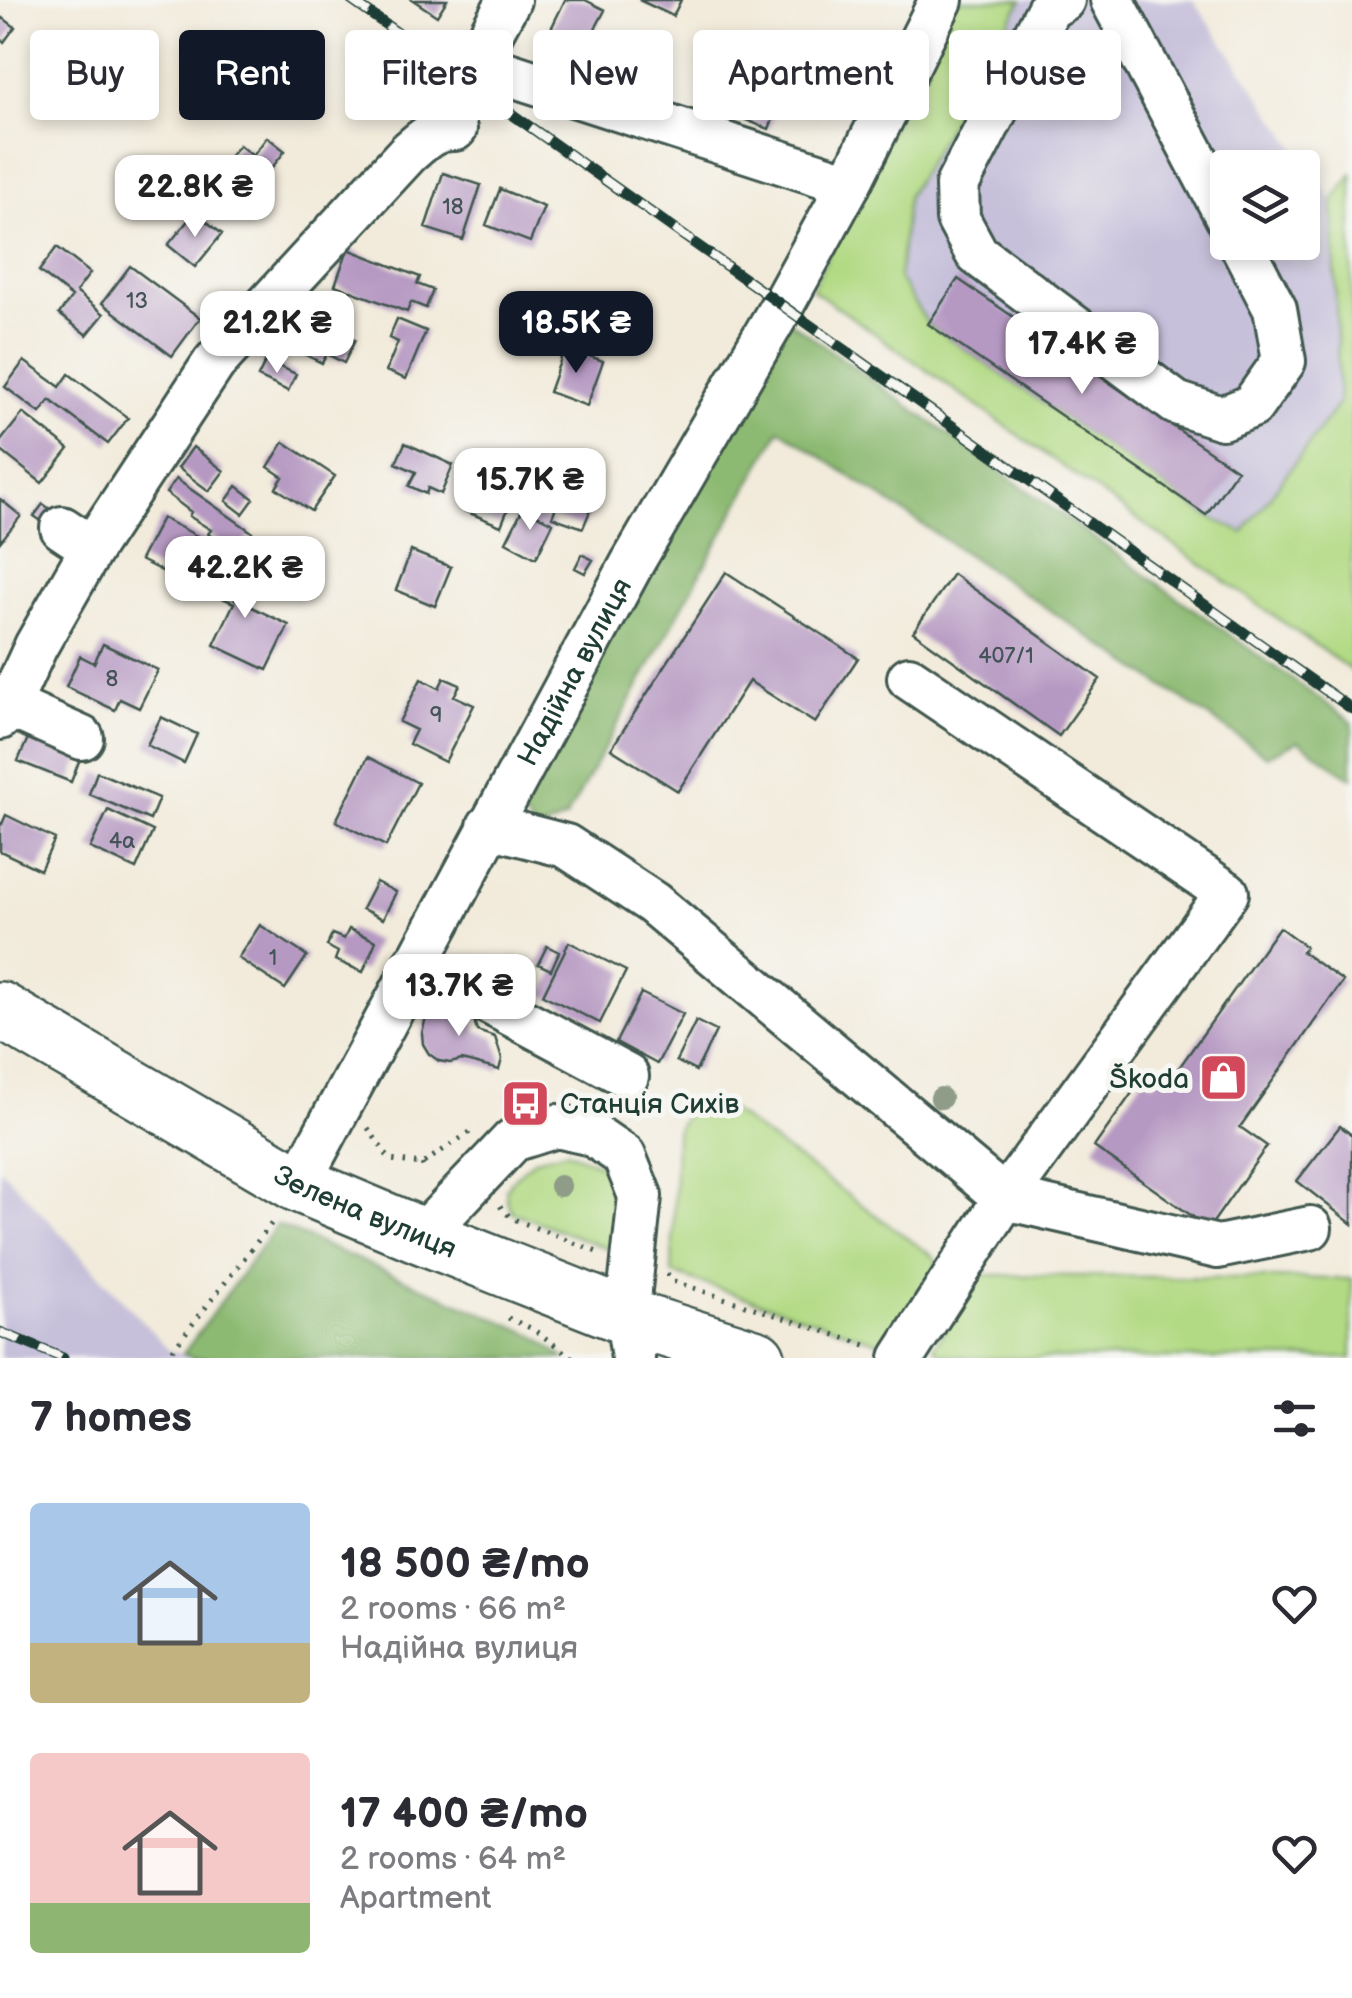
<!DOCTYPE html>
<html lang="en">
<head>
<meta charset="utf-8">
<style>
	:root { --surface:#fff; --page:#f2f2f3; --text:#2b2b33; --muted:#7c7c81; --accent:#111827 }
	body { margin:0; font-family:"Balsamiq Sans",sans-serif; background:var(--page); color:var(--text); height:100vh; display:flex; flex-direction:column; font-size:38px; white-space:nowrap }
	* { box-sizing:border-box; margin:0 }
	p { font-size:32px; color:var(--muted) }
	.icon { flex:none; width:55px; height:55px; fill:none; stroke:currentColor; stroke-width:2; stroke-linecap:round; stroke-linejoin:round }
	.map { position:relative; height:1358px; overflow:hidden }
	.details { display:flex; flex-direction:column; background:var(--surface); flex:1 }
	.details>* { flex:none }
	.hud { position:absolute; left:30px; top:30px; width:1292px; height:90px; display:flex; gap:20px }
	.fabs { position:absolute; left:1210px; top:150px; display:grid; gap:20px }
	.fabs a { display:grid; place-items:center; width:110px; height:110px; border-radius:10px; background:var(--surface); box-shadow:0 5px 15px #0003; font-size:50px }
	.price { position:absolute; translate:-50% -85px; padding:0 22px; border-radius:20px; background:#fff; color:#222; font-size:32px; line-height:65px; filter:drop-shadow(0 2px 5px #0008) }
	.price::after { content:''; position:absolute; left:50%; top:60px; width:30px; height:22px; margin-left:-15px; background:inherit; clip-path:polygon(0 0,100% 0,50% 100%) }
	.price.on { background:var(--accent); color:#fff }
	ul { padding:0; list-style:none }
	li { display:flex; align-items:center; gap:30px; height:250px; padding:0 30px }
	li span { display:grid; place-items:center; flex:none; width:280px; height:200px; border-radius:10px; color:#555 }
	li>.icon { margin-inline-start:auto }
	span .icon { width:120px; height:120px; fill:#fffc; stroke-width:1 }
	li b { font-size:42px }
	h2 { display:flex; justify-content:space-between; align-items:center; height:120px; padding:0 30px; font-size:42px }
	.tag { padding:0 35px; border-radius:10px; background:var(--surface); box-shadow:0 5px 15px #0003; font-size:35px; line-height:90px }
	.tag.on { background:var(--accent); color:#fff }
	.map>svg:first-child { display:block }
</style>
</head>
<body>
<div class="map">
<svg width="1352" height="1358" viewBox="0 0 1352 1358">
	<rect width="100%" height="100%" fill="#f6f6f2"/>
	<filter id="ink" filterUnits="userSpaceOnUse"><feTurbulence type="fractalNoise" baseFrequency=".01" numOctaves="2"/><feDisplacementMap in="SourceGraphic" scale="20" xChannelSelector="R" yChannelSelector="G"/><feConvolveMatrix kernelMatrix="1 2 1 2 8 2 1 2 1" color-interpolation-filters="sRGB"/></filter>
	<filter id="wash" filterUnits="userSpaceOnUse"><feTurbulence type="fractalNoise" baseFrequency=".0048" numOctaves="4" result="noise"/><feDisplacementMap in="SourceGraphic" scale="40" xChannelSelector="R" yChannelSelector="G"/><feGaussianBlur stdDeviation="2.25" result="paint"/><feColorMatrix in="noise" values="0 0 0 0 0 0 0 0 0 0 0 0 0 0 0 0 0 1.4 0 .05"/><feComposite in="paint" operator="in"/></filter>
	<g filter="url(#wash)">
		<rect width="100%" height="100%" fill="#f2ebdb"/>
		<path fill="#c6c0da" fill-rule="evenodd" d="M1022 0H1193L1333 201 1339 403 1243 533 1206 515 928 324 899 279 907 198ZM1228 168H1302V242H1228Z
			M0 1168 169 1350 193 1358H0Z"/>
		<path fill="#b2da84" stroke="#688c5c" stroke-width="2.5" d="M954 0H1022L907 197 899 279 928 324 1206 515 1243 533 1339 403 1333 201 1352 174V671L812 289Z
			M710 1104 724 1106 934 1257 938 1266 887 1345 672 1273 676 1132C683 1115 691 1108 710 1104Z
			M567 1151 605 1167 618 1202 611 1250 512 1212 507 1201 506 1189 511 1181 535 1159Z
			M979 1275 1352 1279V1358H970L939 1353 934 1347Z"/>
		<path fill="#8dba72" stroke="#567c53" stroke-width="2.5" d="M788 320 1352 722V778L1298 741 1267 756 780 429 566 818 537 832 515 805Z
			M277 1225 534 1335 564 1358H193L183 1354Z"/>
		<g id="blocks">
			<path fill="#b699c2" d="M413 0H447L437 16Z
				M565 0H585L605 10 585 48 550 31Z
				M639 0H681L673 16Z
				M3 18 15 27 4 42 0 39V21Z
				M305 79 322 91 305 115 288 103Z
				M752 85 782 97 769 129 738 117Z
				M267 137 285 151 245 202 221 183 230 171 222 165 239 145 253 156Z
				M443 173 481 185 463 240 425 228Z
				M500 189 544 207 530 242 486 225Z
				M195 212 222 234 195 267 168 245Z
				M57 247 90 273 76 292 104 314 87 335 59 314 72 297 39 271Z
				M348 249 420 277 417 284 433 290 426 308 411 302 407 312 335 285Z
				M130 266 200 318 172 356 102 303Z
				M958 279 1237 470 1206 515 928 324Z
				M300 313 355 340 344 363 327 354 322 363 304 354 309 346 289 336Z
				M397 319 426 331 406 379 386 371 398 342 389 338Z
				M565 347 603 361 587 406 549 392Z
				M266 360 296 374 288 391 258 377Z
				M24 361 60 387 69 374 128 418 108 444 50 400 40 413 5 387Z
				M23 413 69 449 42 483 0 450V442Z
				M284 442 335 476 311 511 276 488 283 477 268 467Z
				M405 443 453 465 441 494 428 488 426 494 409 486 416 472 396 463Z
				M193 447 224 471 209 491 178 468Z
				M479 474 516 489 501 526 465 511Z
				M176 479 252 532 237 554 208 534 211 530 189 516 191 512 166 493Z
				M237 486 254 499 243 514 226 501Z
				M0 499 21 516 0 542Z
				M559 499 590 511 583 528 552 517Z
				M43 504 61 517 53 529 34 516Z
				M523 508 553 523 536 558 506 542Z
				M162 518 207 541 186 583 140 560Z
				M411 551 451 567 435 606 396 590Z
				M582 554 593 560 585 573 575 568Z
				M214 562 232 571 235 566 249 572 235 599 289 625 267 670 214 645 234 603 220 597 223 592 204 583Z
				M726 572 858 658 815 723 749 681 678 791 611 749Z
				M953 574 1100 679 1059 736 913 632Z
				M103 644 158 670 139 708 120 699 115 710 66 687 80 656 94 663Z
				M444 678 460 685 454 696 474 705 445 762 409 744 416 730 399 722 421 679 439 688Z
				M161 717 197 734 184 763 147 745Z
				M31 731 83 751 71 782 18 761Z
				M368 757 418 783 386 846 336 821Z
				M97 772 159 798 150 820 89 794Z
				M108 810 153 831 136 869 90 848Z
				M6 815 55 839 40 870 0 851V823L2 824Z
				M376 882 396 892 383 919 362 909Z
				M260 925 307 956 285 989 238 958Z
				M1279 927 1306 947 1302 952 1343 981 1240 1127 1267 1146 1209 1228 1094 1147 1144 1076 1154 1083 1161 1072 1171 1079Z
				M349 929 376 941 363 972 335 960 338 952 327 946 332 934 344 939Z
				M569 942 626 971 600 1023 543 995Z
				M547 946 559 952 551 970 538 964Z
				M512 958 533 970 526 984 504 973Z
				M641 993 683 1014 657 1064 616 1042Z
				M443 1007H455L465 1011 474 1020 477 1031 495 1037 502 1059 499 1070 462 1060 450 1063 439 1061 429 1054 423 1044 422 1033 425 1021 432 1013Z
				M696 1021 716 1031 696 1071 676 1061Z
				M526 1086 529 1096 509 1101 507 1092Z
				M1340 1126 1352 1135V1224L1297 1181Z"/>
		</g>
	</g>
	<g filter="url(#ink)">
		<use href="#blocks" fill-opacity="0" stroke="#3f574d" stroke-width="2.5"/>
		<g fill="none" stroke-linecap="round" stroke-linejoin="round">
			<defs>
				<g id="minor">
					<path d="M509 0 490 35 484 62 490 68 849 184"/>
					<path d="M1063 0 1049 8 957 185 958 219 977 254 1176 403 1222 418 1252 406 1284 361 1275 309 1240 242"/>
					<path d="M1112 0 1228 219"/>
					<path d="M62 528 92 548"/>
					<path d="M8 705 82 738"/>
					<path d="M0 718 13 696 36 646 92 548 214 363 408 153C423 140 434 128 455 129"/>
					<path d="M489 826 566 846 653 903 1005 1198 1218 1247 1310 1228"/>
					<path d="M415 963 627 1076"/>
					<path id="s1" d="M298 1184 633 562 783 304 849 184 941 0"/>
					<path d="M422 1236 513 1140 557 1126 592 1134 624 1156 640 1196 627 1317 633 1358"/>
					<path d="M902 1358 1005 1198 1227 893 909 678"/>
				</g>
				<g id="major">
					<path id="s2" d="M0 1010 298 1184 422 1236 627 1317 757 1358"/>
				</g>
			</defs>
			<use href="#minor" stroke="#3f574d" stroke-width="48"/>
			<use href="#major" stroke="#3f574d" stroke-width="60"/>
			<path stroke="#3f574d" stroke-width="5" stroke-dasharray="2.5 8" stroke-linecap="butt" d="M368 1128 390 1160 422 1164 470 1132
				M422 1164 426 1173
				M500 1206 511 1218 602 1254
				M667 1274 672 1281 872 1347
				M508 1318 533 1329 573 1358
				M166 1358 275 1219"/>
			<use href="#minor" stroke="#fff" stroke-width="42"/>
			<use href="#major" stroke="#fff" stroke-width="55"/>
			<defs>
				<path id="rail" d="M351 0 1352 709
					M0 1332 63 1358"/>
			</defs>
			<use href="#rail" stroke="#1f3d34" stroke-width="11"/>
			<use href="#rail" stroke="#f6f6f2" stroke-width="8" stroke-dasharray="22" stroke-linecap="butt"/>
		</g>
		<g fill="#8e9c88">
			<circle cx="941" cy="1098" r="11"/>
			<circle cx="560" cy="1186" r="11"/>
		</g>
	</g>
	<defs>
		<symbol id="shop-square" viewBox="-11 -11 22 22"><rect x="-9" y="-9" width="18" height="18" rx="4" fill="#d1495b" stroke="#f6f6f2"/><path d="M-5-2.5h2.3a2.7 3.5 0 0 1 5.4 0H5L5.5 6h-11ZM-1.5-2.5h3a1.5 2.3 0 0 0-3 0Z" fill="#fff"/></symbol>
		<symbol id="bus-square" viewBox="-11 -11 22 22"><rect x="-9" y="-9" width="18" height="18" rx="4" fill="#d1495b" stroke="#f6f6f2"/><path d="M-5-6H5V4H4V6H2V4H-2V6H-4V4H-5ZM-3.5-4V0h7V-4ZM-3.5 1.2v1.5H-2V1.2ZM2 1.2v1.5H3.5V1.2Z" fill="#fff"/></symbol>
	</defs>
	<g fill-rule="evenodd">
		<use href="#shop-square" x="1196" y="1050" width="55" height="55"/>
		<use href="#bus-square" x="498" y="1076" width="55" height="55"/>
	</g>
	<g text-anchor="middle" stroke-width="10" stroke-linejoin="round" paint-order="stroke">
		<g font-size="22" fill="#455458">
			<text x="453" y="214">18</text>
			<text x="137" y="308">13</text>
			<text x="1006" y="663">407/1</text>
			<text x="112" y="686">8</text>
			<text x="436" y="722">9</text>
			<text x="122" y="848">4а</text>
			<text x="273" y="965">1</text>
		</g>
		<g font-size="28" fill="#1f3d34" stroke="#f6f6f2">
			<text dy="10" stroke="none"><textPath href="#s1" startOffset="582">Надійна вулиця</textPath></text>
			<text dy="10" stroke="none"><textPath href="#s2" startOffset="418">Зелена вулиця</textPath></text>
		</g>
		<g font-size="28" fill="#1f3d34" stroke="#f6f6f2" text-anchor="end">
			<text x="1189" y="1088">Škoda</text>
			<text x="560" y="1113" text-anchor="start">Станція Сихів</text>
		</g>
	</g>
</svg>
<div class="fabs">
<a><svg class="icon" aria-label="layers" viewBox="0 0 24 24"><path d="M12 4l9 5-9 5-9-5zM3 14l9 5 9-5"/></svg></a>
</div>
<b class="price" style="left:195px;top:240px">22.8K ₴</b>
<b class="price" style="left:277px;top:376px">21.2K ₴</b>
<b class="price on" style="left:576px;top:376px">18.5K ₴</b>
<b class="price" style="left:1082px;top:397px">17.4K ₴</b>
<b class="price" style="left:530px;top:533px">15.7K ₴</b>
<b class="price" style="left:245px;top:621px">42.2K ₴</b>
<b class="price" style="left:459px;top:1039px">13.7K ₴</b>
<div class="hud">
<a class="tag">Buy</a>
<a class="tag on">Rent</a>
<a class="tag">Filters</a>
<a class="tag">New</a>
<a class="tag">Apartment</a>
<a class="tag">House</a>
</div>
</div>
<section class="details">
<h2>7 homes<svg class="icon" aria-label="filters" viewBox="0 0 24 24"><path d="M4 7h16M4 17h16"/><circle cx="9" cy="7" r="2"/><circle cx="15" cy="17" r="2"/></svg></h2>
<ul>
<li><span style="background:linear-gradient(#a9c7e8 70%,#c2b280 0)"><svg class="icon" aria-label="home" viewBox="0 0 24 24"><path d="M3 11l9-7 9 7M6 9v11h12V9"/></svg></span><div><b>18 500 ₴/mo</b><p>2 rooms · 66 m²</p><p>Надійна вулиця</p></div><svg class="icon" aria-label="heart" viewBox="0 0 24 24"><path d="M12 20l-8-8c-3-5 5-10 8-4 3-6 11-1 8 4z"/></svg></li>
<li><span style="background:linear-gradient(#f6c9c9 75%,#8fb573 0)"><svg class="icon" aria-label="home" viewBox="0 0 24 24"><path d="M3 11l9-7 9 7M6 9v11h12V9"/></svg></span><div><b>17 400 ₴/mo</b><p>2 rooms · 64 m²</p><p>Apartment</p></div><svg class="icon" aria-label="heart" viewBox="0 0 24 24"><path d="M12 20l-8-8c-3-5 5-10 8-4 3-6 11-1 8 4z"/></svg></li>
</ul>
</section>
</body>
</html>
